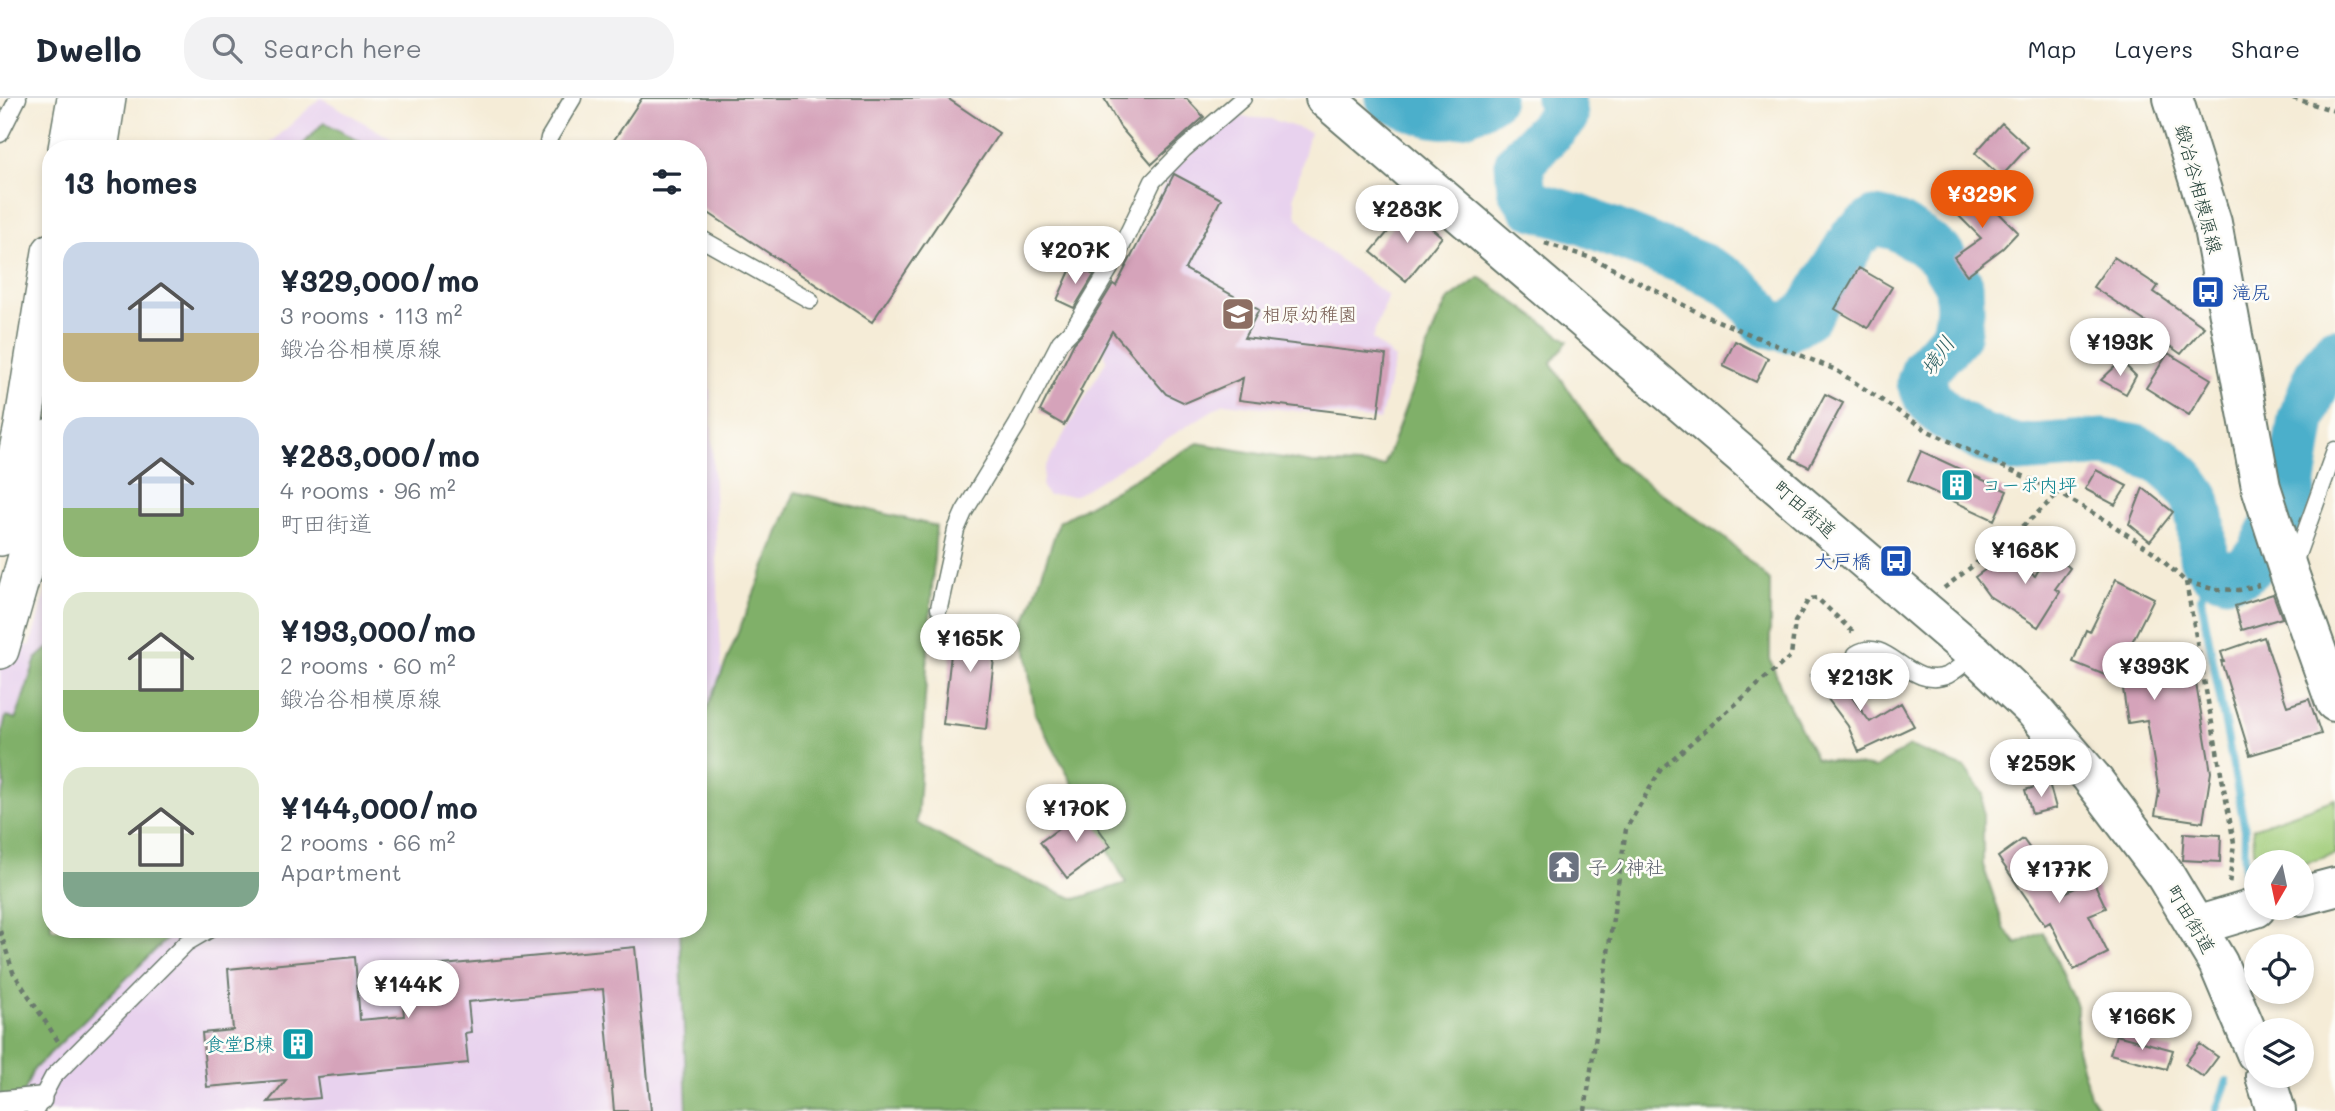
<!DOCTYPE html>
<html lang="en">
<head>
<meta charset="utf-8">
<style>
	:root { --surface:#fff; --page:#f2f2f3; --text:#1f2937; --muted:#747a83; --line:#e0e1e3; --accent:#ea580c }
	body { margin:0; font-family:Mali,"Klee One",sans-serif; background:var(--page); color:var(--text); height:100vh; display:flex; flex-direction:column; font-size:26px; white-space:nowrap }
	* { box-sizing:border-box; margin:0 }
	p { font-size:23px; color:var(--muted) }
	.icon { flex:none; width:38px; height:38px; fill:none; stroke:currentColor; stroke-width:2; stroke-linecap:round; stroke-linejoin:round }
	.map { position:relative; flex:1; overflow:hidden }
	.side { position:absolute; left:42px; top:42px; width:665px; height:798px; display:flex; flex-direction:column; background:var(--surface); border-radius:28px; box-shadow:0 4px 10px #0003 }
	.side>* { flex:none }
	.needle { width:46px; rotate:189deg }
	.buttons { position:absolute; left:2244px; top:752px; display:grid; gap:14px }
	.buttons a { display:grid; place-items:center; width:70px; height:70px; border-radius:50%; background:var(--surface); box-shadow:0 4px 10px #0003; font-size:35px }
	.price { position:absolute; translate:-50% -60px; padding:0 16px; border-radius:24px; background:#fff; color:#222; font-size:23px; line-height:46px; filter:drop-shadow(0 2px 4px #0008) }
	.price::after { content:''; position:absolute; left:50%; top:42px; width:21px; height:16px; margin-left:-10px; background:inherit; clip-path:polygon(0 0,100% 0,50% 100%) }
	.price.current { background:var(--accent); color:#fff }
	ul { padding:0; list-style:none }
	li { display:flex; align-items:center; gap:21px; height:175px; padding:0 21px }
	li span { display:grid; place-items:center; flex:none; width:196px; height:140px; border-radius:21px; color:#555 }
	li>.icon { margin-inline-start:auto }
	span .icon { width:84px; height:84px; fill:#fffc; stroke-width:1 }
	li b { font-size:30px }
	h2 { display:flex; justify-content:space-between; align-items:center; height:84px; padding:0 21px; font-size:30px }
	header { display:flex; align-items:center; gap:42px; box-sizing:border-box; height:98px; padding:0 35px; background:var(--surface); border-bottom:2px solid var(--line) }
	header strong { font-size:33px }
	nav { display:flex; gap:38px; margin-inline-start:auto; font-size:24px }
	.search { width:490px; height:63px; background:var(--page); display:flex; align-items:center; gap:18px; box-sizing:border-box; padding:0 24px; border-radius:28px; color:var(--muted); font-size:26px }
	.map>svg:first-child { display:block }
</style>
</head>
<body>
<header>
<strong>Dwello</strong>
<div class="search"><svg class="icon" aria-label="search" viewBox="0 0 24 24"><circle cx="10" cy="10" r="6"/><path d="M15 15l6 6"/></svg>Search here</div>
<nav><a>Map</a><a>Layers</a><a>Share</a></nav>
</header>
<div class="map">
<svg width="2335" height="1013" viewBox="0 0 2335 1013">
	<rect width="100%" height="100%" fill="#fdfcf7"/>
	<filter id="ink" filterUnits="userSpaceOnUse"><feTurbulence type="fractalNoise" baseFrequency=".0143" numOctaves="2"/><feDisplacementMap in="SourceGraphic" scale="14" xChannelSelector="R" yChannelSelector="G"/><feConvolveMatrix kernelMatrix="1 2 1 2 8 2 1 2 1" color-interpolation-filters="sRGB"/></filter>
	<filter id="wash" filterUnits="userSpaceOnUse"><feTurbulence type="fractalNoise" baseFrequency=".00686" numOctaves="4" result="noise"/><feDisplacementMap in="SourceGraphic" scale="28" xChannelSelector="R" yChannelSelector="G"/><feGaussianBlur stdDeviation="1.57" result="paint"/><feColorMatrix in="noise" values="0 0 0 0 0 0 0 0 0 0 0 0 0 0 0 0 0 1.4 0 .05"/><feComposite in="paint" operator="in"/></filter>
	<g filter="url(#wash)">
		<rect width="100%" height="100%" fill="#f5ecd7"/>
		<path fill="#e8d2ee" d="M320 0H322L409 51H264Z
			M1240 19 1271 21 1310 34 1294 98 1297 119 1323 149 1388 198 1372 241 1395 261 1380 322 1224 305 1076 397H1047L1042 389 1044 371 1106 263 1104 251 1082 236 1119 182 1170 74 1220 31Z
			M698 219 707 224 740 1013H0V538L30 548 51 478V831H698Z"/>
		<path fill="#a0cc79" stroke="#608456" stroke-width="2" d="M2335 701V756L2301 767V765H2256L2255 779 2253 730Z"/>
		<path fill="#80b069" stroke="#50764e" stroke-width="2" d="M324 24 372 51H299Z
			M1480 179 1568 243 1551 265 1615 362 1725 440 1770 483V561L1787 604 1816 660 1875 670 1910 648 1965 670 1983 696V767L2005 832 2017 846 2043 834 2077 910V951L2090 997 2101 1013H687L680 831H698V633L795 394 936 428 917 725 998 771 1076 801 1126 785 1035 616 1023 533 1059 424 1198 345 1312 365 1384 368 1436 226 1447 203Z
			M51 548V831H177L33 972 17 1013H0V701L5 689C0 668 0 639 6 618L16 621 36 561Z"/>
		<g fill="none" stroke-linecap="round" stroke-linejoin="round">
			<path stroke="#4bafcb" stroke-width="8" d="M2212 472 2206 481 2201 500 2245 731 2244 790
				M2216 1013 2227 983"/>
			<path stroke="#4bafcb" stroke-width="49" d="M1390 0C1432 17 1450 26 1490 0
				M1560 0 1564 18 1519 65 1521 90 1532 107 1577 120 1701 169 1732 186 1752 205 1765 224 1786 230 1807 217 1855 138 1875 123 1897 128 1922 143 1941 158 1959 187 1960 212 1956 237 1926 270 1921 284 1928 300 1945 318 1982 340 2018 351 2104 345 2136 351 2162 363 2182 381 2196 401 2201 425 2203 459 2212 472 2227 477 2244 473 2260 458 2290 395 2302 321 2319 275 2335 254"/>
		</g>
		<g id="blocks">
			<path fill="#d5a3ba" d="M642 0H947L999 35 872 224 698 108V51H608Z
				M1104 0H1186L1204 19 1152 66 1120 29Z
				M2002 25 2028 49 2001 79 1975 55Z
				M1174 76 1221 101 1185 171 1259 212 1244 240 1386 257 1378 319 1239 302 1243 280 1185 305 1166 296 1112 233 1080 293 1082 295 1064 327 1040 313 1074 245 1083 235 1113 186 1116 188Z
				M1973 89 2018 134 2003 150 1967 177 1954 159 1981 140 1951 110Z
				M1408 110 1442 139 1406 183 1371 154Z
				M2114 159 2158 188 2154 194 2204 229 2181 256 2146 231 2149 226 2093 189Z
				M1073 166 1094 177 1074 210 1057 202Z
				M1859 170 1892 189 1868 230 1835 211Z
				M1735 243 1768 260 1756 284 1723 268Z
				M2168 255 2211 281 2189 317 2146 290Z
				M2121 263 2136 278 2126 296 2101 282Z
				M1825 296 1843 305 1809 369 1791 360Z
				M1921 353 2007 393 1994 422 1908 382Z
				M2096 372 2127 388 2115 407 2085 391Z
				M2143 390 2173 414 2150 443 2129 426Z
				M2050 453 2070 470 2055 491 2060 494 2038 529 1989 498 1975 479 2004 458 2035 478Z
				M2116 481 2154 500 2129 550 2179 571 2193 568 2211 674 2203 724 2155 717 2159 694 2147 622 2128 625 2122 584 2073 564 2086 532 2090 534Z
				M2273 496 2282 520 2242 532 2235 508Z
				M955 521 998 526 986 631 943 626Z
				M2264 539 2287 608 2309 601 2321 636 2250 657 2221 563H2224L2221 554Z
				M1827 565 1870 624 1901 605 1914 628 1859 654 1848 628 1810 577Z
				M2049 685 2056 710 2032 716 2025 692Z
				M1085 712 1111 748 1067 780 1040 744Z
				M2184 735 2221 737 2220 764 2182 762Z
				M2023 741 2062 796 2093 782 2106 810 2089 817 2108 855 2074 872 2050 824 2045 827 1998 759Z
				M635 849 651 1013H614L603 891 468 904 471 934 465 935 468 965 317 979 320 1000 268 1004 286 982 207 989 202 935 233 932 228 871 355 859 360 922 404 918 400 871Z
				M2116 937 2173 952 2167 971 2110 956Z
				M2200 946 2218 959 2203 979 2185 966Z"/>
		</g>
	</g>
	<g filter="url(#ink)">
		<use href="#blocks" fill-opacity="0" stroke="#6a7a6d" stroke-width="2"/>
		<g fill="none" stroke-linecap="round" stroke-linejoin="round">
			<defs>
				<path id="service" d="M0 36 18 0
					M547 51 549 40 573 0
					M698 139 810 202
					M2293 468 2335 352
					M939 510 956 432 964 414 1017 327 1060 244 1074 230 1115 162 1153 83 1184 51 1243 0
					M1854 581 1856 556C1888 536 1909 594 1948 577 1957 572 1967 563 1975 556
					M35 1013 53 979 186 845 210 831"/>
				<path id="pedestrian" d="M0 1005 40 1001"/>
				<path id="tertiary" d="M67 51 76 0
					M99 51 107 0
					M0 439 23 328 51 154
					M0 552 26 462 51 339"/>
				<path id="primary" d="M1325 0 1975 556 2034 612 2091 679 2165 777 2218 865 2256 955
					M2173 0 2212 125 2261 389 2290 478 2335 604
					M2301 798 2335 789
					M2196 828 2256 810
					M2265 978 2276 1013"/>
			</defs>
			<use href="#service" stroke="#6a7a6d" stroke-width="19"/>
			<use href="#pedestrian" stroke="#6a7a6d" stroke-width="26"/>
			<use href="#tertiary" stroke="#6a7a6d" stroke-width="40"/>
			<use href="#primary" stroke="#6a7a6d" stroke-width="42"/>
			<path stroke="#6a7a6d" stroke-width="4.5" stroke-dasharray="5 5" stroke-linecap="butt" d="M2293 0 2335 13
				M1545 145 1594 161 1701 216 1836 272 1928 333 2059 395 2108 424 2152 453 2186 484 2213 491 2239 492 2259 487
				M2186 484 2234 745 2229 787
				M1944 490 2018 433 2059 395
				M0 833 13 874 60 946
				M1585 1013 1626 731 1661 671 1791 558 1795 524 1809 501 1817 500 1854 535"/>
			<use href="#service" stroke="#fff" stroke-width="16"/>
			<use href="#pedestrian" stroke="#fff" stroke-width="23"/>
			<use href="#tertiary" stroke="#fff" stroke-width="37"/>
			<use href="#primary" stroke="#fff" stroke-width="38"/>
		</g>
	</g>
	<defs>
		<symbol id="bus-square" viewBox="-11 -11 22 22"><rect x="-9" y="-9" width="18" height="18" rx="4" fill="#1a4fb4" stroke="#fdfcf7"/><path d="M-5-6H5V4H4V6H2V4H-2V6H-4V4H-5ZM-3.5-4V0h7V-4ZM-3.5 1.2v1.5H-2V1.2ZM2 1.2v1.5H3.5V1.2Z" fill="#fff"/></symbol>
		<symbol id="school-square" viewBox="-11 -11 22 22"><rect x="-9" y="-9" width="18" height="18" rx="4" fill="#8d6e63" stroke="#fdfcf7"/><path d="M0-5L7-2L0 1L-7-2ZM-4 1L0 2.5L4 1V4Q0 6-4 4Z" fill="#fff"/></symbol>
		<symbol id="building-square" viewBox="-11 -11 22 22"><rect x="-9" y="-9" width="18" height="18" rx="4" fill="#0f9aa8" stroke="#fdfcf7"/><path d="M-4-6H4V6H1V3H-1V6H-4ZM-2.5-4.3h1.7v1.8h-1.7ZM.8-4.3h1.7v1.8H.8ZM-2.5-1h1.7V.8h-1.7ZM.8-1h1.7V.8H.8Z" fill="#fff"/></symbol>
		<symbol id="temple-square" viewBox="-11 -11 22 22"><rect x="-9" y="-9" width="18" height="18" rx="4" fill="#6b7280" stroke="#fdfcf7"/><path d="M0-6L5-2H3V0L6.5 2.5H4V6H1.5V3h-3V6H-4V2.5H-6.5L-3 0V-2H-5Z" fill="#fff"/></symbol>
	</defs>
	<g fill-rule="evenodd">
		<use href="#bus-square" x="2189" y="175" width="38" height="38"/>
		<use href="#school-square" x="1219" y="197" width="38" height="38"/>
		<use href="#building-square" x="1938" y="368" width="38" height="38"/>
		<use href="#bus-square" x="1877" y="444" width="38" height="38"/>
		<use href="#temple-square" x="1545" y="750" width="38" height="38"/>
		<use href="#building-square" x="279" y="927" width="38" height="38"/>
	</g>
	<g text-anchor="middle" stroke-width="5" stroke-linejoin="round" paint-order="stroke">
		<g font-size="19" fill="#1f3d34" stroke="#fdfcf7">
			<text transform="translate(2199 91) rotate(75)" y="7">鍛冶谷相模原線</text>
			<text transform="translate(1805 411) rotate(41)" y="7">町田街道</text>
			<text transform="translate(2191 821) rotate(59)" y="7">町田街道</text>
		</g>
		<g font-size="19" fill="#164399" stroke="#fdfcf7" text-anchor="start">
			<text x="2232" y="201">滝尻</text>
			<text x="1871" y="470" text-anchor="end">大戸橋</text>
		</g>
		<g font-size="19" fill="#785e54" stroke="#fdfcf7" text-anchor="start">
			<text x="1262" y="223">相原幼稚園</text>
		</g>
		<g font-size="19" fill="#0d838f" stroke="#fdfcf7" text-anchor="start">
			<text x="1982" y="394">コーポ内坪</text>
			<text x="274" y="953" text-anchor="end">食堂B棟</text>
		</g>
		<g font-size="19" fill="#5b616d" stroke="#fdfcf7" text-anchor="start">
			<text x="1588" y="776">子ノ神社</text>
		</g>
		<g font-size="21" font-style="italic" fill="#2c5f61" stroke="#fdfcf7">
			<text transform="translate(1938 258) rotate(-55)" y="7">境川</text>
		</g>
	</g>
</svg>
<div class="buttons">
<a><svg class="needle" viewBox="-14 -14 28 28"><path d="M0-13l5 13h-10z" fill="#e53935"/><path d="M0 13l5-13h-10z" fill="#747a83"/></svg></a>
<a><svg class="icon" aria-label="locate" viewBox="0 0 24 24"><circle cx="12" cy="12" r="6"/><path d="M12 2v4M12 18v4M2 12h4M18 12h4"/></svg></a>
<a><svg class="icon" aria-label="layers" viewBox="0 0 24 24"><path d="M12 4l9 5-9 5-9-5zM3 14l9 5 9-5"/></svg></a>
</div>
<b class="price current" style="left:1982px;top:132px">¥329K</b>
<b class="price" style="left:1407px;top:147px">¥283K</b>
<b class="price" style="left:1075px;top:188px">¥207K</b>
<b class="price" style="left:2120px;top:280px">¥193K</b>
<b class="price" style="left:2025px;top:488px">¥168K</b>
<b class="price" style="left:970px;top:576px">¥165K</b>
<b class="price" style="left:2154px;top:604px">¥393K</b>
<b class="price" style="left:1860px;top:615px">¥213K</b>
<b class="price" style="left:2041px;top:701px">¥259K</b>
<b class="price" style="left:1076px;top:746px">¥170K</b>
<b class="price" style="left:2059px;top:807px">¥177K</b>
<b class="price" style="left:408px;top:922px">¥144K</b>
<b class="price" style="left:2142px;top:954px">¥166K</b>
<section class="side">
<h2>13 homes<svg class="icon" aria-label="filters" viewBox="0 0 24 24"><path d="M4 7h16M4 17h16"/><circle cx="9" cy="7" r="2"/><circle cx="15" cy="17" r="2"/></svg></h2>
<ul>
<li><span style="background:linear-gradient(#c9d6e8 65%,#c2b280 0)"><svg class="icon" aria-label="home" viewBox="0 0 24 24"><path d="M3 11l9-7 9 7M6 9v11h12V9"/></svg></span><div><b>¥329,000/mo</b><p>3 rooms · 113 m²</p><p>鍛冶谷相模原線</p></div></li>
<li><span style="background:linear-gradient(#c9d6e8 65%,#8fb573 0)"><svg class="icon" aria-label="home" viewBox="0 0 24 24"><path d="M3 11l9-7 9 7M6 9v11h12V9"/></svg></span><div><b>¥283,000/mo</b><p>4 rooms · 96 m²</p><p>町田街道</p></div></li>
<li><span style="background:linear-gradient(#dfe7d0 70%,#8fb573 0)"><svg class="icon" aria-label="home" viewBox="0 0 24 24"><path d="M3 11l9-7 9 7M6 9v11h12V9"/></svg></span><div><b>¥193,000/mo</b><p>2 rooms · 60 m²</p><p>鍛冶谷相模原線</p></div></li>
<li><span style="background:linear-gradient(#dfe7d0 75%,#7fa58c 0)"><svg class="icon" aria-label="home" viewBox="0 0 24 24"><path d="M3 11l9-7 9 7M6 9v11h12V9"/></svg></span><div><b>¥144,000/mo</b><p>2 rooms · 66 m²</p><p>Apartment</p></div></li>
</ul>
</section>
</div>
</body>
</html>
